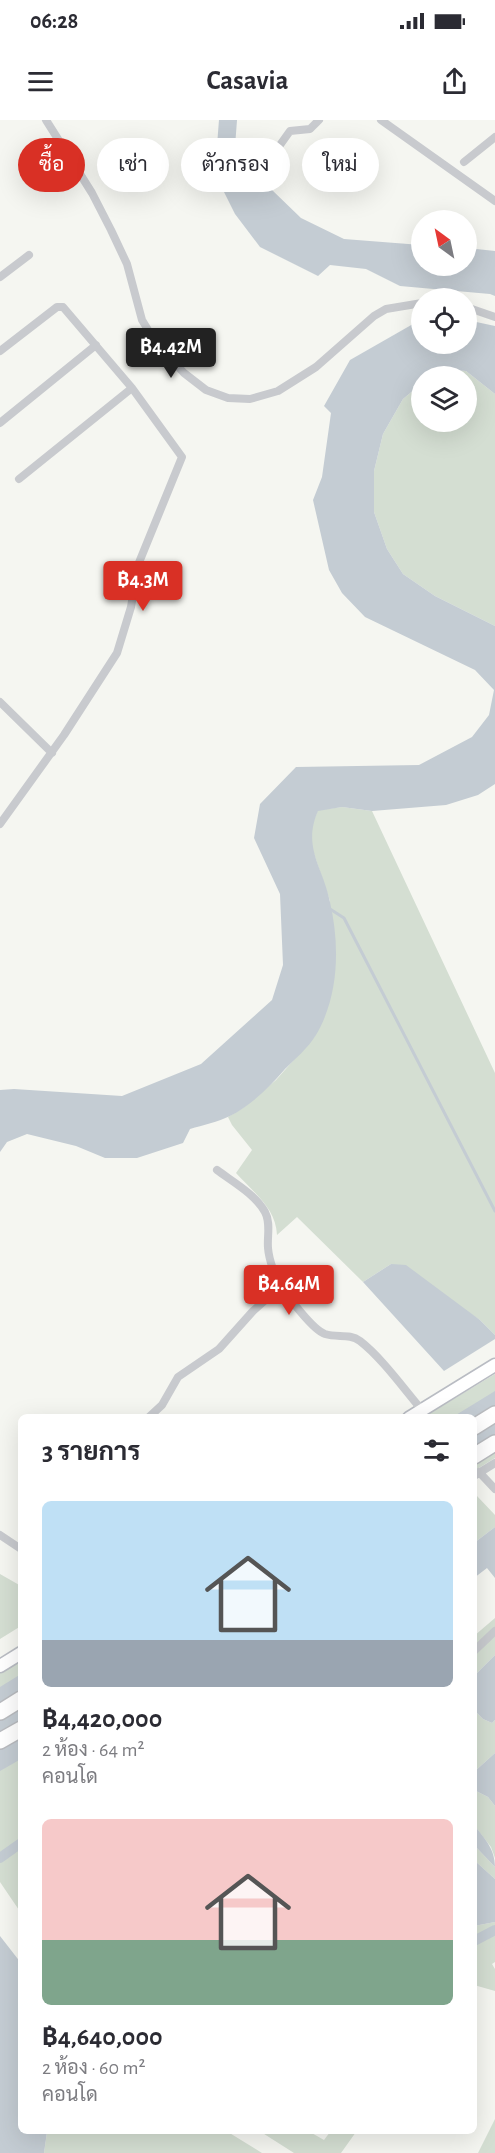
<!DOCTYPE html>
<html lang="th">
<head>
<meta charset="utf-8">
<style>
	:root { --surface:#fff; --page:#f2f2f3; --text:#2b2b33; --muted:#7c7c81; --accent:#d93025 }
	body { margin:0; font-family:"Alegreya Sans",Sarabun,sans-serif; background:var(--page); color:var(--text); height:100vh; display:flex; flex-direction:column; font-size:22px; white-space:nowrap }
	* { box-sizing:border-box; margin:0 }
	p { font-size:20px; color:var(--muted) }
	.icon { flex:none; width:33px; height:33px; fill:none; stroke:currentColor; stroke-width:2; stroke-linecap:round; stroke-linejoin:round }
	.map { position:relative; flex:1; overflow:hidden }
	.side { position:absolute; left:18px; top:1294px; width:459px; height:720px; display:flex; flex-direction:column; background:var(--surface); border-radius:9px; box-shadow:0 6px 24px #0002 }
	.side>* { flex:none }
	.hud { position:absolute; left:18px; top:18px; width:459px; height:54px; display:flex; gap:12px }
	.needle { width:39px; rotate:327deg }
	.fabs { position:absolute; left:411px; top:90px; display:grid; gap:12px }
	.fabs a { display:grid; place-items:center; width:66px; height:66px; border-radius:50%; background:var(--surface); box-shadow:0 6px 24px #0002; font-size:30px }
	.price { position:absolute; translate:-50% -51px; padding:0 14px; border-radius:6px; background:var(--accent); color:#fff; font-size:20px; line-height:39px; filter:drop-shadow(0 2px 3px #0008) }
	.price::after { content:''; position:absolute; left:50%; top:36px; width:18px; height:14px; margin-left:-9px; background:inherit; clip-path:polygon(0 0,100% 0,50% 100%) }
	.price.on { background:#222; color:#fff }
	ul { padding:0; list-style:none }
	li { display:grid; align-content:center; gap:12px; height:318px; padding:0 24px }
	li span { display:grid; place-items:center; height:186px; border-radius:9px; color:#555 }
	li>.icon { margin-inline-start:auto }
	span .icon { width:108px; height:108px; fill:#fffc; stroke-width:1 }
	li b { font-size:26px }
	h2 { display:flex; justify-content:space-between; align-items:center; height:72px; padding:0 24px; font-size:26px }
	.chip { padding:0 21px; border-radius:27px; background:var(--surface); box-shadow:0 6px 24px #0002; font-size:21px; line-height:54px }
	.chip.on { background:var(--accent); color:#fff }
	.status { display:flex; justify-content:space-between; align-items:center; height:42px; padding:0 30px; background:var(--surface); direction:ltr }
	.status svg { height:16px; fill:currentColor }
	header { display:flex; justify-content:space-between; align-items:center; height:78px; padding:0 24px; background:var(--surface); font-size:27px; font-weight:600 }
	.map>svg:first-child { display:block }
</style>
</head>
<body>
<div class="status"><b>06:28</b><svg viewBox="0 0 49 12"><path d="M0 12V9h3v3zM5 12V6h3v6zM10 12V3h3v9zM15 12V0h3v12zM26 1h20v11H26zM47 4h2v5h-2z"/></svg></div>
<header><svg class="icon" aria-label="menu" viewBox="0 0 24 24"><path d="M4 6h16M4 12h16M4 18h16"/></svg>Casavia<svg class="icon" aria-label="share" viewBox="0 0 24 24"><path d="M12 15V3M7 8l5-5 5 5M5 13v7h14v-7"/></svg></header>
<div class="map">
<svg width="495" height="2033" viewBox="0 0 495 2033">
	<rect width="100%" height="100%" fill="#f5f6f1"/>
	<path fill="#d4ded2" d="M439 249 466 251 495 274V506L435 476 403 454 387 429 374 392V351L383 314 403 279 421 264 422 302H466V256H431Z
		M342 687 372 691 495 953V1215L480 1200 391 1144 363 1162 297 1097 277 1115C276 1088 253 1072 236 1053L252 1030 232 1005 228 997 243 988 276 960 315 916 330 781 312 728V705L318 690Z
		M495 1254V1338L474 1351V1298H422Z
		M477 1376 495 1395V1407L474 1423V1378Z
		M0 1454 21 1466V1506L0 1519Z
		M495 1498V1535L474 1556V1516Z
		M21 1539V1793L0 1762V1552Z
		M474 1590 483 1599 492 1603 495 1600V1633L474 1652Z
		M474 1670 488 1677 495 1686V1738L491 1727 474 1705Z
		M474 1725 495 1747V1759L474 1740Z
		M495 1802V1842L492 1844 495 1849V1871L474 1865V1806Z
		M495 1999V2033H478Z
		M47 2012H228L262 2033H44Z
		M261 2012H310L324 2020 330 2012H356L341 2033H294Z"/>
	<path fill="#c4ccd3" d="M250 24 272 70 301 98 344 119 421 125 422 146H466L467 128 495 131V176L490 174 400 166 366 149 330 145 318 156 260 127 235 94 212 48Z
		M467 200 495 206V274L466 251 440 249 431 256H422L421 264 403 279 383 314 374 351V392L387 429 403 454 435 476 495 506V664L478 675 446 685 372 691 342 687 318 691C302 727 323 747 330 782 340 826 339 876 316 915 308 928 295 939 285 949 270 967 250 986 230 996 218 1002 203 1005 190 1009L183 1023 137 1038H105L76 1026 27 1014 7 1022 0 1032V970L14 969 122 976 201 944 272 880 283 845 280 774 254 718 260 684 296 647 419 645 472 617 489 595 494 570 475 550 365 497 342 473 329 450 313 380 322 357 331 293 324 286 350 240 413 204 421 203 422 224H466Z
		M391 1144 406 1145 480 1200 495 1215V1219L444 1251 363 1162Z
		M495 1271V1332L474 1344V1298H451Z
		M495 1407V1458L487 1448 474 1458V1423Z
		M495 1535V1600L492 1603 483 1599 474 1590V1556Z
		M21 1554V1639L0 1651V1567Z
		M495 1633V1686L488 1677 474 1670V1652Z
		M474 1705C485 1719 495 1729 495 1747L474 1725Z
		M474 1740 495 1759V1802L474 1806Z
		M0 1816 21 1843V2012H47L44 2033H0Z"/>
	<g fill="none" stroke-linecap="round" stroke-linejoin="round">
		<path stroke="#c4ccd3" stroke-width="3" d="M330 789 344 798 495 1091"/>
		<path stroke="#c4ccd3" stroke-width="10" d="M0 1738 21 1723
			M474 1821 495 1810"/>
		<path stroke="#c4ccd3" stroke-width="18" d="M228 0 226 26 238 59"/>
		<defs>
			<path id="secondary" d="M409 1298 495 1245
				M0 1546 21 1533"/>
			<path id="motorway" d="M474 1307 495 1294
				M474 1336 495 1323
				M0 1592 21 1579
				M0 1621 21 1609"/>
		</defs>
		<use href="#secondary" stroke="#b9bcc3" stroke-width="15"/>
		<use href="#motorway" stroke="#b9bbbf" stroke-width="18"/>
		<path stroke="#c8cace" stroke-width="8" d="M46 0 92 73 111 110 127 144 142 200 156 223 184 253 206 270 228 278 250 279 278 271 316 247 374 196 386 189 422 183
			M381 0 495 81
			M270 39 290 11 310 9 319 0
			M464 42 495 17
			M0 157 29 135
			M466 187 495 197
			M0 231 57 187H63L132 268 182 337 138 445 131 487 117 533 64 615 0 704
			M0 303 96 225
			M19 359 132 268
			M0 582 52 633
			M217 1050C233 1062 255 1074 265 1092 271 1103 267 1116 268 1128 269 1140 275 1157 282 1167 289 1178 313 1210 325 1214 338 1218 349 1213 360 1221 381 1237 404 1269 422 1290
			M148 1298 162 1285 178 1257 219 1229 253 1191 281 1166
			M479 1352 495 1369
			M474 1356 495 1343
			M0 1415 21 1429
			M474 1531 495 1511"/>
		<use href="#secondary" stroke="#fff" stroke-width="12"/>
		<use href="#motorway" stroke="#fff" stroke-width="15"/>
	</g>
</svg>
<div class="fabs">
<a><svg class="needle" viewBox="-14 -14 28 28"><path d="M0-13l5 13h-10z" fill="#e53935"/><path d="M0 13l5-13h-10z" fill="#7c7c81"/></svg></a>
<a><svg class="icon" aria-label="locate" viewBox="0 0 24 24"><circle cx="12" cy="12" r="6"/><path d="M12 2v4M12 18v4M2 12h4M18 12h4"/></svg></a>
<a><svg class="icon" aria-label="layers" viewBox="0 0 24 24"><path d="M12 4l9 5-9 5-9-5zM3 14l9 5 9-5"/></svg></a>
</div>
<b class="price on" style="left:171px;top:259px">฿4.42M</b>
<b class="price" style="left:143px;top:492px">฿4.3M</b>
<b class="price" style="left:289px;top:1196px">฿4.64M</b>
<div class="hud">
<a class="chip on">ซื้อ</a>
<a class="chip">เช่า</a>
<a class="chip">ตัวกรอง</a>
<a class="chip">ใหม่</a>
</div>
<section class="side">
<h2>3 รายการ<svg class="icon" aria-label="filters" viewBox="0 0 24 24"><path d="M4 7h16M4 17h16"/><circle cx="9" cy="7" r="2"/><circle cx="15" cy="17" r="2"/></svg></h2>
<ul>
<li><span style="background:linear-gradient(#bfe0f5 75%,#9aa5b1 0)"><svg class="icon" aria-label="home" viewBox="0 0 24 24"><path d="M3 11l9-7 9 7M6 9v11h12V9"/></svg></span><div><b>฿4,420,000</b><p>2 ห้อง · 64 m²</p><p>คอนโด</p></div></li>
<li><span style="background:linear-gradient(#f6c9c9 65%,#7fa58c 0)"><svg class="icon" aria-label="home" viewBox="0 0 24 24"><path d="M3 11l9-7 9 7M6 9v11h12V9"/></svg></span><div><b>฿4,640,000</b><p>2 ห้อง · 60 m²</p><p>คอนโด</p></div></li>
</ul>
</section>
</div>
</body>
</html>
